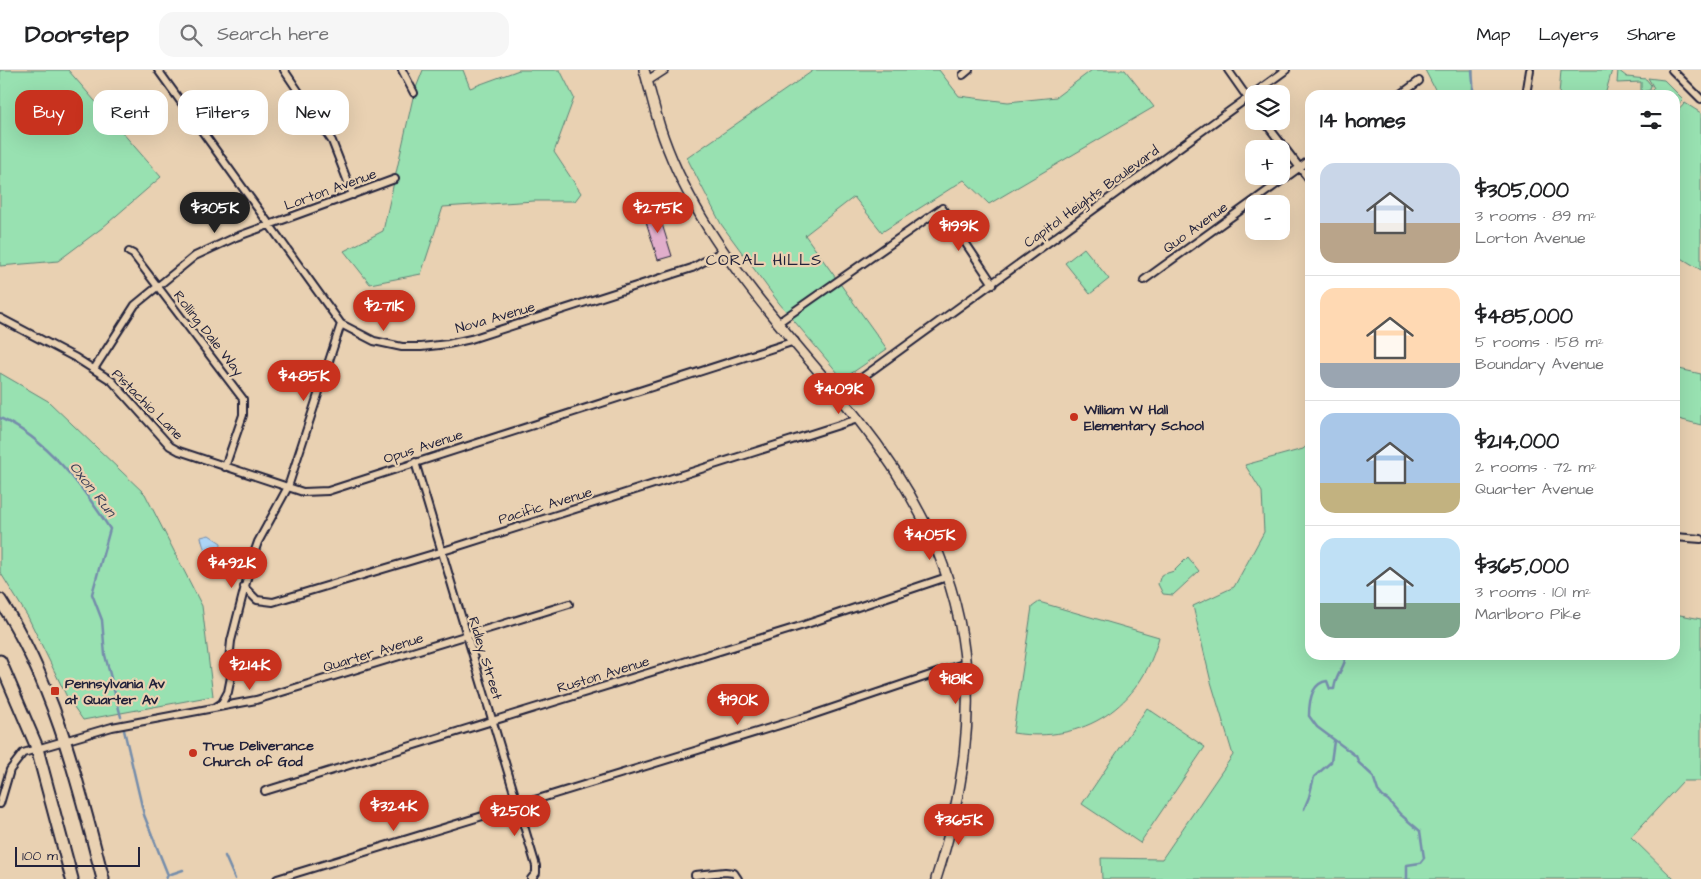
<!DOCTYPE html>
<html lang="en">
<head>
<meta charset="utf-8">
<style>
	:root { --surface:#fff; --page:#f6f6f6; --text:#202124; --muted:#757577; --line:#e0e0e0; --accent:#c8321e }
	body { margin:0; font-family:"Architects Daughter",sans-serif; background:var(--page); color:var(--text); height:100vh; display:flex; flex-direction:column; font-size:19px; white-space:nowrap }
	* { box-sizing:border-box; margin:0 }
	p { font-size:16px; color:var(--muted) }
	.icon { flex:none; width:28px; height:28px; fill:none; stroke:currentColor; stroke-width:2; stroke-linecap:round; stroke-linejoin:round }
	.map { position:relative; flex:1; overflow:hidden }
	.sheet { position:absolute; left:1305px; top:20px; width:375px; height:570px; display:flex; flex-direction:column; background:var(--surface); border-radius:15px; box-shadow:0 5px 20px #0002 }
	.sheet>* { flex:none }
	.top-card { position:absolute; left:15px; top:20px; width:475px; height:45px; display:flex; gap:10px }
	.buttons { position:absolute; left:1245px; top:15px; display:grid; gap:10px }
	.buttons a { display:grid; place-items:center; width:45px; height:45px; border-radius:10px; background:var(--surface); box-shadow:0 5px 20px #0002; font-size:25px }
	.scale { position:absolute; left:15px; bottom:12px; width:125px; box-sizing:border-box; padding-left:5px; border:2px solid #22223b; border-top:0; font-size:14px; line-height:18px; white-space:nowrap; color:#22223b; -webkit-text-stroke:4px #e9d1b2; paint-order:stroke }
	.price { position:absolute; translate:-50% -42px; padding:0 11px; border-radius:18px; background:var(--accent); color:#fff; font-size:16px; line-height:32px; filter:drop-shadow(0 1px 2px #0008) }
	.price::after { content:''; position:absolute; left:50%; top:30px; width:15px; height:11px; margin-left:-8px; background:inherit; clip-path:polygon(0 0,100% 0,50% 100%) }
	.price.selected { background:#222; color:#fff }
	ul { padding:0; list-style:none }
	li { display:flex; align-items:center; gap:15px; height:125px; padding:0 15px }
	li+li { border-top:1px solid var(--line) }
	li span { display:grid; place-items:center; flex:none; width:140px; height:100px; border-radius:15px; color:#555 }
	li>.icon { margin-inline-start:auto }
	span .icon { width:60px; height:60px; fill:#fffc; stroke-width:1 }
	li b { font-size:21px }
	h2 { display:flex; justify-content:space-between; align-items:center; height:60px; padding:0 15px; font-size:21px }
	.chip { padding:0 18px; border-radius:15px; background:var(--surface); box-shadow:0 5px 20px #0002; font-size:18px; line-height:45px }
	.chip.selected { background:var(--accent); color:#fff }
	header { display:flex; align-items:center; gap:30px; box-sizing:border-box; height:70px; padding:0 25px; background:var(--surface); border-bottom:1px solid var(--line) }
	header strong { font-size:24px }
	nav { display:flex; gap:28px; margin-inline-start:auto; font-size:18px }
	.search { width:350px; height:45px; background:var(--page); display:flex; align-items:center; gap:12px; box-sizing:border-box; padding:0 18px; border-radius:15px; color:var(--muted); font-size:19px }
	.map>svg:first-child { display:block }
</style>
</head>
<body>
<header>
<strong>Doorstep</strong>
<div class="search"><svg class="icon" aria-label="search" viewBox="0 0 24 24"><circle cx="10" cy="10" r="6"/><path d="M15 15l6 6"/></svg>Search here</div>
<nav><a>Map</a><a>Layers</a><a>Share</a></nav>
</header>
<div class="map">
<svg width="1701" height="809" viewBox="0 0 1701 809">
	<rect width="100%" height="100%" fill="#e9d1b2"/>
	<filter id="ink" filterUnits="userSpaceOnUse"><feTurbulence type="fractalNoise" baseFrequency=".02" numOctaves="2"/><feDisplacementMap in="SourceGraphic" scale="10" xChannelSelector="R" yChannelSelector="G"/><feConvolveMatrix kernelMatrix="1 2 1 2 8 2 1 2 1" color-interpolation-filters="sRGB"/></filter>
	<g filter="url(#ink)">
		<path fill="#98e1b1" stroke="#5d8276" d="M0 0H68L161 107 102 158 58 191 0 196Z
			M423 0H463L470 18 519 0H560L574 28 554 82 581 123 575 131H534L443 137 421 204 370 214 344 181 383 161 414 23Z
			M814 0H939L959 26 1008 32 1056 27 1092 0H1125L1154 37 989 134 964 110 882 162 854 127 805 165 887 279 843 309 779 233 721 154 687 88Z
			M1425 0H1473L1472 25H1438Z
			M1561 0H1612L1605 25H1559Z
			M1618 0 1627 7 1646 9 1651 15 1650 20 1641 22V12L1617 13Z
			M1648 8 1664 10 1683 29 1675 38V25H1647L1654 18Z
			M1685 33 1701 43V200L1675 184V44Z
			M1084 178 1109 209 1090 224 1065 193Z
			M1675 298 1701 304V355L1675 348Z
			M0 303 48 331 145 424 202 536 213 626 83 650 67 627 28 547 0 502Z
			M1310 373V585H1675V544L1701 549V711H1683L1631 767 1674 809H1102L1101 788 1162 789 1233 685 1211 612 1193 536 1234 517 1264 462 1262 422 1245 395 1303 379Z
			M1188 487 1199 501 1173 525 1163 524 1158 514 1161 505 1174 501Z
			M1039 532 1159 567C1141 637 1084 674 1013 663L1032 537Z
			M1147 638 1205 677 1140 773 1082 734Z"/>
		<path fill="#acd4f6" stroke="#758dab" d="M209 465 221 473 220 489 216 496C208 488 203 478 201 467Z"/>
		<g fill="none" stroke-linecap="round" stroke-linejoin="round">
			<path stroke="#758dab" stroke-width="2.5" d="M1472 0 1474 25
				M0 348C47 369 83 417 110 459L92 524 102 550 105 585 121 647
				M1340 585 1345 590C1343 600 1336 604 1334 619H1330L1327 611C1311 613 1309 634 1309 646L1317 657 1356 686 1359 693 1373 706 1378 721 1383 727 1388 730 1400 744 1420 761 1424 788 1420 793 1407 795V809
				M124 660 144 745 168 805 166 809
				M1304 739 1309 727 1314 707 1331 692 1334 671
				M225 786 235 809
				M168 805 183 800"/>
		</g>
		<path fill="#e1aecb" stroke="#22223b" d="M657 138 672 186 658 190 643 142Z"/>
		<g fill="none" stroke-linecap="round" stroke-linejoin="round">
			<defs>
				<path id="minor" d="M158 0 341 254 374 271 402 277H421L448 274 471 269 692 198 723 181
					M284 0 332 71 353 125
					M402 0 414 23
					M1228 0 1254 37
					M1672 0 1701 29
					M963 5 969 0
					M1400 25 1419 11
					M1526 25 1530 0
					M1264 51 1310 111
					M129 182 133 184 243 329V345L225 397
					M1144 210 1310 90
					M0 248 76 288 112 311 170 376 179 381 303 422 328 421 795 271
					M779 252 942 138 993 214
					M94 299 135 235 195 186 236 167 395 109
					M838 325 1286 0
					M415 392 536 796V803L531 809
					M1675 467 1701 469
					M244 517 257 530 273 532 440 482 858 349
					M216 637 222 633 228 622 231 607 229 590 231 571 252 489 258 472 288 417 341 254
					M265 721 804 555 947 507
					M0 734 10 700 23 683 112 657 256 630 569 534
					M695 805 725 802 734 803 738 809
					M277 809 809 646 966 593"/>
				<path id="tertiary" d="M647 11 664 0"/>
				<path id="secondary" d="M644 0C650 19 654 38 660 57 670 88 685 119 702 148 745 220 805 283 858 349 975 496 993 632 936 809"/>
				<path id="trunk" d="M0 530C55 615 78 713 103 809
					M0 591 36 675 72 809"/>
			</defs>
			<use href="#minor" stroke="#22223b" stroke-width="10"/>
			<use href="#tertiary" stroke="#22223b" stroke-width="11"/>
			<use href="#secondary" stroke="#22223b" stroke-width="12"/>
			<use href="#trunk" stroke="#22223b" stroke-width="15"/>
			<use href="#minor" stroke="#e9d1b2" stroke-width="6"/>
			<use href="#tertiary" stroke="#e9d1b2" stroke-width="8"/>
			<use href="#secondary" stroke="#e9d1b2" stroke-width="9"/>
			<use href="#trunk" stroke="#e9d1b2" stroke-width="11"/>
		</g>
	</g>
	<g fill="#c8321e" stroke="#e9d1b2" stroke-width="2">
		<circle cx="1074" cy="347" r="5"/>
		<rect x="50" y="616" width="10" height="10" rx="2.5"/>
		<circle cx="193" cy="683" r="5"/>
	</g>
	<g text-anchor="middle" stroke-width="4.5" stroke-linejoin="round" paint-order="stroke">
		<g font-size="14" fill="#22223b" stroke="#e9d1b2">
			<text transform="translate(330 119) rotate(-20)" y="5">Lorton Avenue</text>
			<text transform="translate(1091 126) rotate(-36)" y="5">Capitol Heights Boulevard</text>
			<text transform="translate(1195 157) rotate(-36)" y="5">Quo Avenue</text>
			<text transform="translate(495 247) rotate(-16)" y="5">Nova Avenue</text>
			<text transform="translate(209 263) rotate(52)" y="5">Rolling Dale Way</text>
			<text transform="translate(148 334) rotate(45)" y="5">Pistachio Lane</text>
			<text transform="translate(423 376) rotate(-18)" y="5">Opus Avenue</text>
			<text transform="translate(545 435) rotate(-17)" y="5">Pacific Avenue</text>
			<text transform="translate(373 582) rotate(-17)" y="5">Quarter Avenue</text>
			<text transform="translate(486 588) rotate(73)" y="5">Ridley Street</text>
			<text transform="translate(603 604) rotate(-17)" y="5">Ruston Avenue</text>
		</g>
		<g font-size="14" font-weight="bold" fill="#22223b" stroke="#e9d1b2" text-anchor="start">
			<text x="1084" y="344">William W Hall<tspan x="1084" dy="16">Elementary School</tspan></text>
			<text x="65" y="618">Pennsylvania Av<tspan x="65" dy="16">at Quarter Av</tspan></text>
			<text x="203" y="680">True Deliverance<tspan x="203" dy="16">Church of God</tspan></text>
		</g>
		<g font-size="15" font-style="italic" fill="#373d57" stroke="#e9d1b2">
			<text transform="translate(93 419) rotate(52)" y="5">Oxon Run</text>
		</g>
		<g font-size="16" letter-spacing="1" fill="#22223b" stroke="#e9d1b2">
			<text x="764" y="195">CORAL HILLS</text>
		</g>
	</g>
</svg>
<div class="buttons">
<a><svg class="icon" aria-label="layers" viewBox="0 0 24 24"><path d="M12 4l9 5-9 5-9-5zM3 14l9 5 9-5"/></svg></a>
<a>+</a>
<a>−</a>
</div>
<div class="scale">100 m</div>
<b class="price selected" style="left:215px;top:164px">$305K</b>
<b class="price" style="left:658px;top:164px">$275K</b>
<b class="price" style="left:959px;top:182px">$199K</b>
<b class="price" style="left:384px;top:262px">$271K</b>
<b class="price" style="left:304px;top:332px">$485K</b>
<b class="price" style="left:839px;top:345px">$409K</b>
<b class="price" style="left:930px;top:491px">$405K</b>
<b class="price" style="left:232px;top:519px">$492K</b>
<b class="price" style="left:250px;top:621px">$214K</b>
<b class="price" style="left:956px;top:635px">$181K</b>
<b class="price" style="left:738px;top:656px">$190K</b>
<b class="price" style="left:394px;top:762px">$324K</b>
<b class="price" style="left:515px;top:767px">$250K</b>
<b class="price" style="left:959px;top:776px">$365K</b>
<div class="top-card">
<a class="chip selected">Buy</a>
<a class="chip">Rent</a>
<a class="chip">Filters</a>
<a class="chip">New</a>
</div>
<section class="sheet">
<h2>14 homes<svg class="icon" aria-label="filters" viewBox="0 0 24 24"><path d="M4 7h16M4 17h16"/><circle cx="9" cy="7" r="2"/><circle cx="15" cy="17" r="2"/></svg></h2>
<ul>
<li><span style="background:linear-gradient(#c9d6e8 60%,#b9a48a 0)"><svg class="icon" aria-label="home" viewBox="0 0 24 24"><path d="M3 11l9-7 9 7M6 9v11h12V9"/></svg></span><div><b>$305,000</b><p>3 rooms · 89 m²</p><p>Lorton Avenue</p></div></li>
<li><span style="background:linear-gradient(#ffd9b3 75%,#9aa5b1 0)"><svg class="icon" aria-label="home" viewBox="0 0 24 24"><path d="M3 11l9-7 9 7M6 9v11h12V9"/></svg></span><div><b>$485,000</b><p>5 rooms · 158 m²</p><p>Boundary Avenue</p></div></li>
<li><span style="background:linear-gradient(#a9c7e8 70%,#c2b280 0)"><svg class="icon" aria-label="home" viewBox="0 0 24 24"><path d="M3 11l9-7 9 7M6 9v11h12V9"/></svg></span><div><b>$214,000</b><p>2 rooms · 72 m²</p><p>Quarter Avenue</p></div></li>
<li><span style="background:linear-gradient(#bfe0f5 65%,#7fa58c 0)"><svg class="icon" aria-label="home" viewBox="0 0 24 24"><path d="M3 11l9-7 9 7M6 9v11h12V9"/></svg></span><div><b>$365,000</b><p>3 rooms · 101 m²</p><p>Marlboro Pike</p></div></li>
</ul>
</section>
</div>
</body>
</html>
